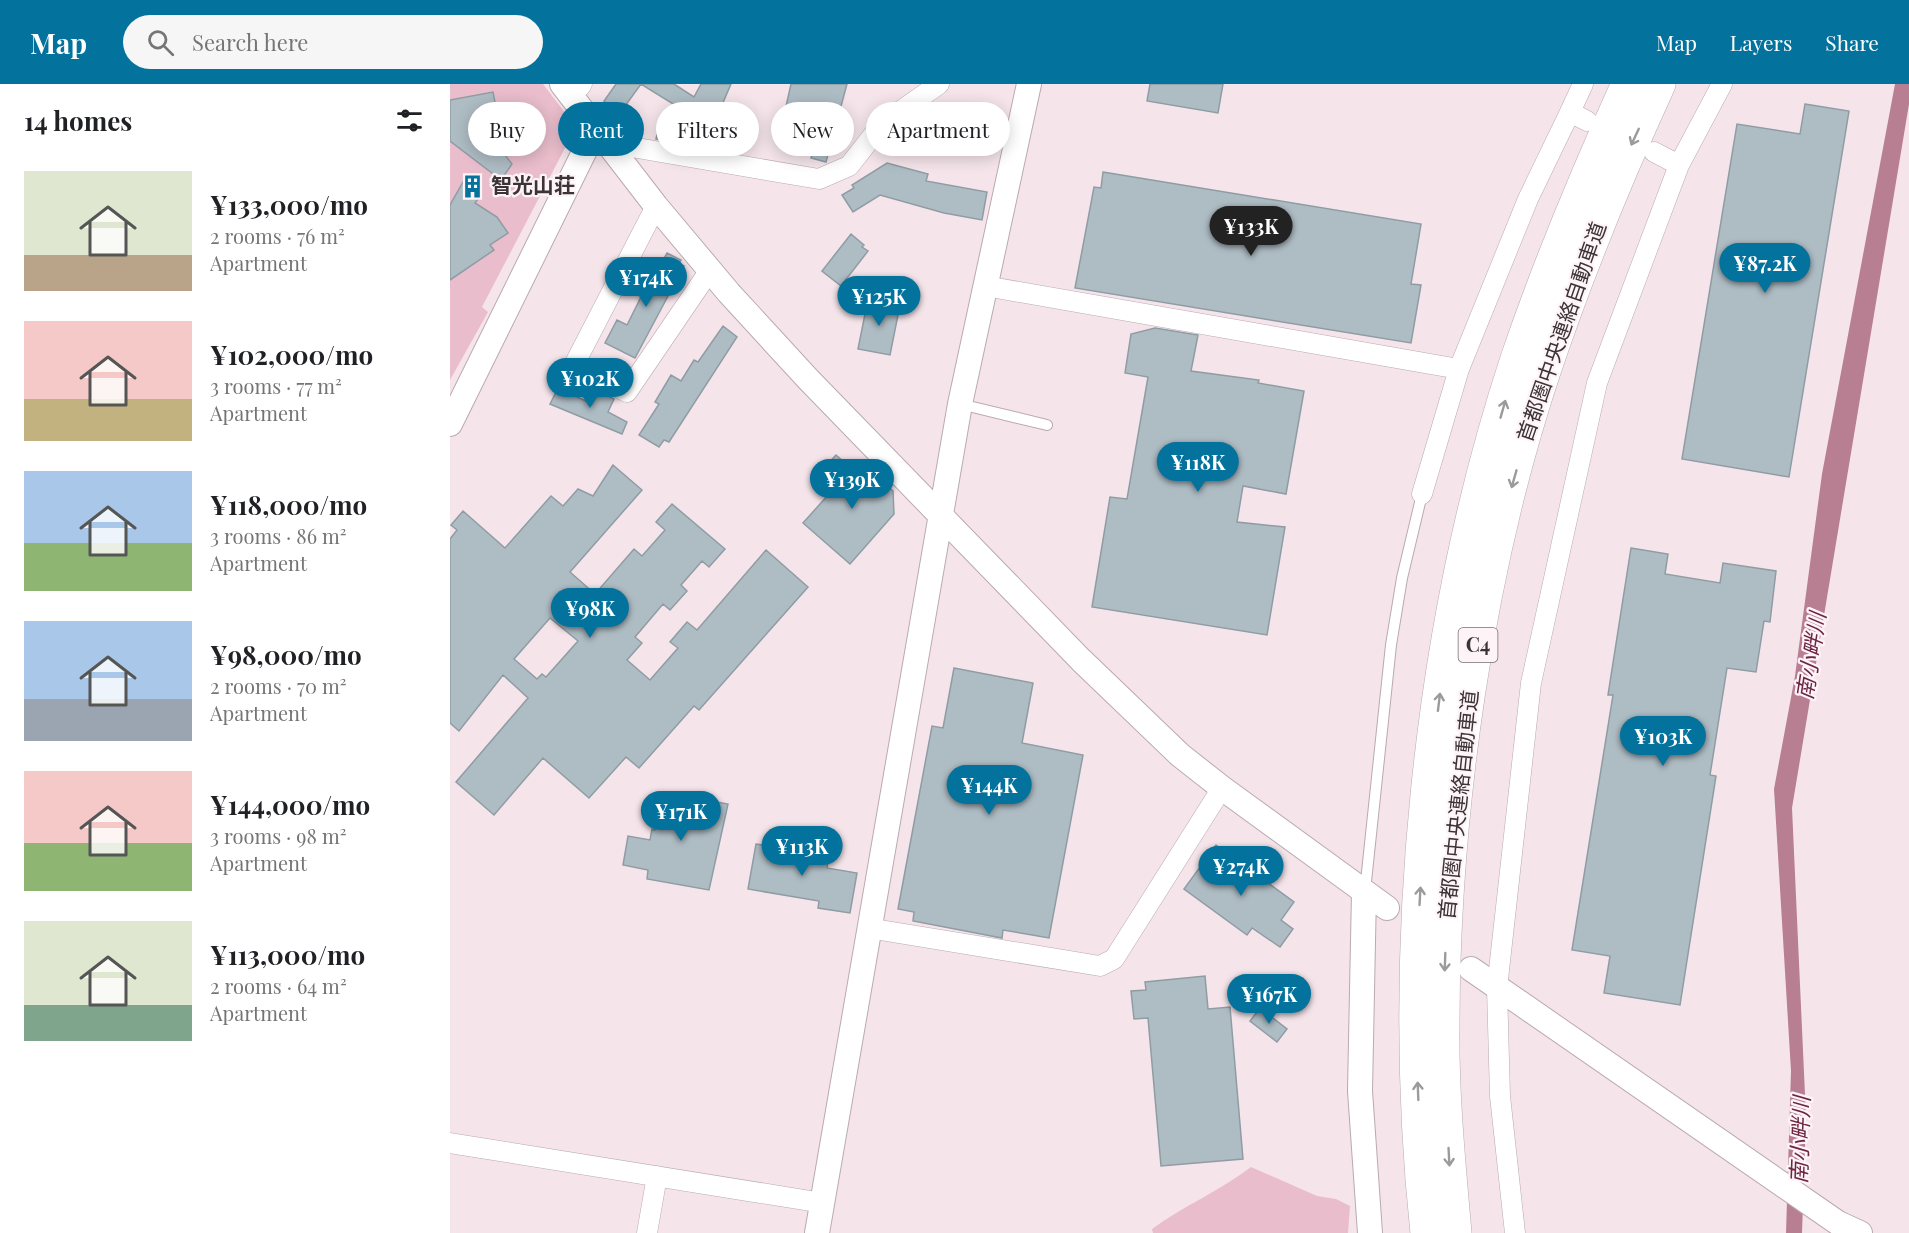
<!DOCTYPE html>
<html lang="en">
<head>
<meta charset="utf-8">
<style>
	:root { --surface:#fff; --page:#f6f6f6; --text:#202124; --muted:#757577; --accent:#03729d }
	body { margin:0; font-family:"Playfair Display","Noto Sans JP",serif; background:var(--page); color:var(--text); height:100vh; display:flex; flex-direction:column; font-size:22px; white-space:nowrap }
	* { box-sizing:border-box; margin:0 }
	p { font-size:20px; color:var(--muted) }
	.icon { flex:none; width:33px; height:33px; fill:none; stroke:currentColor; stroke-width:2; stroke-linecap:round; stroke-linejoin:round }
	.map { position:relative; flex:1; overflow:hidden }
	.drawer { display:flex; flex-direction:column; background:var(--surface); width:450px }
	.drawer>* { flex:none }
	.banner { position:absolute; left:18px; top:18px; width:570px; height:54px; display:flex; gap:12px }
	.price { position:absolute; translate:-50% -51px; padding:0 14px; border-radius:21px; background:var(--accent); color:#fff; font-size:20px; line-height:39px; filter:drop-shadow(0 2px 3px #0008) }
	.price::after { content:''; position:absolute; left:50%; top:36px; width:18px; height:14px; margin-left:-9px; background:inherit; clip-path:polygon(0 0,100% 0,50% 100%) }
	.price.active { background:#222; color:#fff }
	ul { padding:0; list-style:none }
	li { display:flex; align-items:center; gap:18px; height:150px; padding:0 24px }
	li span { display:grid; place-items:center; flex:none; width:168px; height:120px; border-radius:0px; color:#555 }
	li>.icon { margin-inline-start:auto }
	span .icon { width:72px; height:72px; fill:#fffc; stroke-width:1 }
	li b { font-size:26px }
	h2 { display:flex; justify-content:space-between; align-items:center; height:72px; padding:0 24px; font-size:26px }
	.chip { padding:0 21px; border-radius:27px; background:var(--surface); box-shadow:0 3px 15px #0003; font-size:21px; line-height:54px }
	.chip.active { background:var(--accent); color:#fff }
	header { display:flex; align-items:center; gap:36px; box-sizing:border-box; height:84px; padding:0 30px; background:var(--accent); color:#fff }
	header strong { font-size:28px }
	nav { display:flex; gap:33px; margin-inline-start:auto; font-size:21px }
	.search { width:420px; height:54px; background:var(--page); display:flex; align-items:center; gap:15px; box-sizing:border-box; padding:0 21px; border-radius:33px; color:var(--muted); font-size:22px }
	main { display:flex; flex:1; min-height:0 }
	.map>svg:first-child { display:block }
</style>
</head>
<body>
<header>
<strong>Map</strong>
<div class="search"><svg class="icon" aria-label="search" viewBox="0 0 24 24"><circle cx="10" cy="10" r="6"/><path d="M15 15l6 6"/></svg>Search here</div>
<nav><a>Map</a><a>Layers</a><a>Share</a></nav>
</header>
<main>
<section class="drawer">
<h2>14 homes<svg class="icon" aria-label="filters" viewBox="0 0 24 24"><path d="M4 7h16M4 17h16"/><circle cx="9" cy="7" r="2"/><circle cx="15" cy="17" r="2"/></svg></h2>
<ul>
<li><span style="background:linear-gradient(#dfe7d0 70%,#b9a48a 0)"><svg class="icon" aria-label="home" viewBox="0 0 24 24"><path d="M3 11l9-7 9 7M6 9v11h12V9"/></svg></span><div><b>¥133,000/mo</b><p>2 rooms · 76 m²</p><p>Apartment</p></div></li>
<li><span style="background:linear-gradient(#f6c9c9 65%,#c2b280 0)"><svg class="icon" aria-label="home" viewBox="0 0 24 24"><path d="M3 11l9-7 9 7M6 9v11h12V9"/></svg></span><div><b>¥102,000/mo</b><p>3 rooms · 77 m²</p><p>Apartment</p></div></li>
<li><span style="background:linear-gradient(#a9c7e8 60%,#8fb573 0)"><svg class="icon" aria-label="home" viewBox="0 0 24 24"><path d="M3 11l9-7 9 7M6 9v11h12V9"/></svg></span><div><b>¥118,000/mo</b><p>3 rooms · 86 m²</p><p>Apartment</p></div></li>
<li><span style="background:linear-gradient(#a9c7e8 65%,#9aa5b1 0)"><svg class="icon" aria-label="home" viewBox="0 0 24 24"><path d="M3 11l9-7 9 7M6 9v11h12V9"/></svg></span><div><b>¥98,000/mo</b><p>2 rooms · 70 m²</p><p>Apartment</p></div></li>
<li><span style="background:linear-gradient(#f6c9c9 60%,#8fb573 0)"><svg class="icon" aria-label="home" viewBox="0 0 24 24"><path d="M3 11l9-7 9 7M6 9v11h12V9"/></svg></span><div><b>¥144,000/mo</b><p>3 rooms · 98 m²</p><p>Apartment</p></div></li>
<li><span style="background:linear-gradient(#dfe7d0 70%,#7fa58c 0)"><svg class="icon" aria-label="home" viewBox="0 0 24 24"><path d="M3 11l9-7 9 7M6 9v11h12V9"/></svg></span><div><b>¥113,000/mo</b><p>2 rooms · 64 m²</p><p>Apartment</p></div></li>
</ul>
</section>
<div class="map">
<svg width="1459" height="1149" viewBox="0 0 1459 1149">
	<rect width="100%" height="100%" fill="#f5e5ea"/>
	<path fill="#e9bdcb" d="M0 0H93L126 43 32 223 38 228 0 296Z
		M801 1083 867 1112 886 1115 900 1122 898 1149H703L702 1145C733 1122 770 1107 801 1083Z"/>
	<path fill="#b87e92" d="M1445 0H1459V20L1342 724 1356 1033 1352 1149H1336L1341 987 1324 705 1345 592 1372 390Z"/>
	<path fill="#aebcc4" stroke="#8f9ca4" stroke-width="1.5" fill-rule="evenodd" d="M166 0H224L244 13 251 0H281L269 28 287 38 278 54 191 0 170 29 154 17Z
		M341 0H397L376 78 361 74 370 35 335 27Z
		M700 0H773L768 29 697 17Z
		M43 8 55 71 62 80 51 96 0 57V16Z
		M1355 20 1399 27 1339 393 1232 375 1287 40 1350 50Z
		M468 31 513 40 508 64 463 55Z
		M209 43 229 47 228 59 206 55Z
		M437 79 478 90 476 97 537 108 532 136 494 129 430 111 403 128 392 111 404 104 402 101Z
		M653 88 971 140 961 200 971 201 961 259 625 204 644 103 651 104Z
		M17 91 31 111 25 119 47 133 58 149 40 161 44 166 0 196V121Z
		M401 150 414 161 412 163 418 167 391 202 372 187Z
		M217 169 231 176 229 180 234 182 185 274 155 259 167 236 177 241 208 179 211 180Z
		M418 215 450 221 440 271 408 265Z
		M273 242 287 253 219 358 214 356 209 363 189 351 209 320 205 318 221 291 231 297 244 276 248 278Z
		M705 244 748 251 741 287 809 296 808 299 854 307 836 410 793 402 787 438 835 443 817 551 642 523 660 413 677 415 698 293 675 289 681 250Z
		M108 304 142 320 148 307 164 315 158 328 177 338 172 350 100 320Z
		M386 371 409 391 416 382 443 407 444 430 400 480 353 439 387 401 371 387Z
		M163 381 192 406 120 488 145 510 184 465 192 472 215 446 206 438 222 420 275 465 259 483 252 477 231 501 237 507 220 526 213 520 185 553 192 559 177 576 200 596 228 564 220 558 237 538 247 546 316 466 358 503 249 626 244 622 189 684 176 673 139 714 93 674 44 731 6 698 78 614 53 591 9 647 0 639V455L7 446 1 441 13 427 55 464 101 412 113 422 128 405 143 412ZM100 534 128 557 96 593 92 590 87 595 64 575Z
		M1181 464 1218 470 1215 490 1270 499 1273 479 1326 487 1320 538 1314 537 1306 588 1277 584 1260 691 1266 692 1230 921 1154 909 1160 872 1122 866 1163 611H1158Z
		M504 584 583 599 572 659 633 671 599 854 553 846 552 854 463 837 464 828 448 825 482 642 493 644Z
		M212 708 278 720 259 806 197 795 198 786 173 781 178 752 200 756 202 745 205 746Z
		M306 760 379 772 377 784 407 789 400 829 368 824 369 817 298 805Z
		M766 761 844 818 831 836 843 845 830 863 802 844 797 851 734 805Z
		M755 892 758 925 780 923 793 1075 711 1082 698 934 684 935 681 907 696 906 695 898Z
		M810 924 837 945 827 958 800 937Z"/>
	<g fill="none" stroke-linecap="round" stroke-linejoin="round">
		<defs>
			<path id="service" d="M510 320 597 341
				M915 807 941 561 952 494 972 410"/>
			<path id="minor" d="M122 12 132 0
				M1120 28 1133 0
				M158 59 369 95 399 82 432 40 489 0
				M1204 68 1229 81
				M206 122 124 281 177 308 260 186
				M535 202 1009 285
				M972 410 1009 285 1078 115 1120 28 1137 37
				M418 844 650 882 664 875 772 704
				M0 1059 373 1119
				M197 1149 207 1092
				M1065 1149 1050 1012 1047 904 1081 599 1147 299 1229 81 1272 0"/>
			<path id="tertiary" d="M112 0 206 122 279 209 358 295 631 576 730 671 772 704 937 824
				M0 340 146 44
				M914 808 910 1007 920 1149
				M1021 885 1388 1139 1410 1149
				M367 1149 510 320 579 0"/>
			<path id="motorway" d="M977 1149C947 867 978 545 1067 275 1099 181 1137 90 1178 0
				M1005 1149C999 1080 992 1010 993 942 993 730 1027 488 1094 287 1127 189 1166 94 1209 0"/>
		</defs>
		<use href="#service" stroke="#baaaaf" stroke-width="12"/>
		<use href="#minor" stroke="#baaaaf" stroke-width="21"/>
		<use href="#tertiary" stroke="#baaaaf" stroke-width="26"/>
		<use href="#motorway" stroke="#baaaaf" stroke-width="34"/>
		<use href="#service" stroke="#fff" stroke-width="10"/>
		<use href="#minor" stroke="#fff" stroke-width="20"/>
		<use href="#tertiary" stroke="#fff" stroke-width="24"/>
		<use href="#motorway" stroke="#fff" stroke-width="33"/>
	</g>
	<defs><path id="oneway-shaft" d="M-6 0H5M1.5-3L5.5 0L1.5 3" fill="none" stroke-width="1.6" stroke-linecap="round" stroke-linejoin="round" transform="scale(1.5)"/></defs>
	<g stroke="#9d9a9a">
		<use href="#oneway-shaft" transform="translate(1185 53) rotate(115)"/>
		<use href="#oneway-shaft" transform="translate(1053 325) rotate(-74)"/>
		<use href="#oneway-shaft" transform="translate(1064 395) rotate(106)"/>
		<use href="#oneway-shaft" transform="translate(989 618) rotate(-83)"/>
		<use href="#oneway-shaft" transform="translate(970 812) rotate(-87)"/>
		<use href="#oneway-shaft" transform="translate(995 878) rotate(92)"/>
		<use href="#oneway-shaft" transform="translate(968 1007) rotate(-92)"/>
		<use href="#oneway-shaft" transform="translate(999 1073) rotate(87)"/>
	</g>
	<defs>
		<symbol id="building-bare" viewBox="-9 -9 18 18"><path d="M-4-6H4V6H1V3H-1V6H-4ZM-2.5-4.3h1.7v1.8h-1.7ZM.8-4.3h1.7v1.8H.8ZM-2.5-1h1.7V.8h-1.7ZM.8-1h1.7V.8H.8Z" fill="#03729d" stroke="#fef4f7" stroke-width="2.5" paint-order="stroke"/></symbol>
	</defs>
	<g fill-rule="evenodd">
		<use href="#building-bare" x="6" y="86" width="33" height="33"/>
	</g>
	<g text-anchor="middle" stroke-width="4.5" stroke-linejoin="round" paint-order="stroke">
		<rect fill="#fef4f7" stroke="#766e70" stroke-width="1.5" x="1008.5" y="544" width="39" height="34" rx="4.5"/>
		<g font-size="20" font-weight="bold" fill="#3b3436">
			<text x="1028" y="568">C4</text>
		</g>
		<g font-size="21" font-weight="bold" fill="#3b3436" stroke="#fef4f7" text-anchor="start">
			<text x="41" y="109">智光山荘</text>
		</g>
		<g font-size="21" fill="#3b3436" stroke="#fef4f7">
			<text transform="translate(1112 248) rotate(-71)" y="7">首都圏中央連絡自動車道</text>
			<text transform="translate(1009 721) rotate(-84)" y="7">首都圏中央連絡自動車道</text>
		</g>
		<g font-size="22" font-style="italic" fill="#6c2644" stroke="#fef4f7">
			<text transform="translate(1361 572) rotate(-81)" y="8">南小畔川</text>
			<text transform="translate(1350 1056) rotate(-88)" y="8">南小畔川</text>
		</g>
	</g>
</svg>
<b class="price active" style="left:801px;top:173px">¥133K</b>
<b class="price" style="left:1315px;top:210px">¥87.2K</b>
<b class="price" style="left:196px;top:224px">¥174K</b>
<b class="price" style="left:429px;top:243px">¥125K</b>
<b class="price" style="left:140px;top:325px">¥102K</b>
<b class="price" style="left:748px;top:409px">¥118K</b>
<b class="price" style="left:402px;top:426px">¥139K</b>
<b class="price" style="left:140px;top:555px">¥98K</b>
<b class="price" style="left:1213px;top:683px">¥103K</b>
<b class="price" style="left:539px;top:732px">¥144K</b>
<b class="price" style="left:231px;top:758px">¥171K</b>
<b class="price" style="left:352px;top:793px">¥113K</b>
<b class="price" style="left:791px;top:813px">¥274K</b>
<b class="price" style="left:819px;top:941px">¥167K</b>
<div class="banner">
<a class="chip">Buy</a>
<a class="chip active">Rent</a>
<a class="chip">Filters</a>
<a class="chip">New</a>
<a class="chip">Apartment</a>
</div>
</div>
</main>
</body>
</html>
